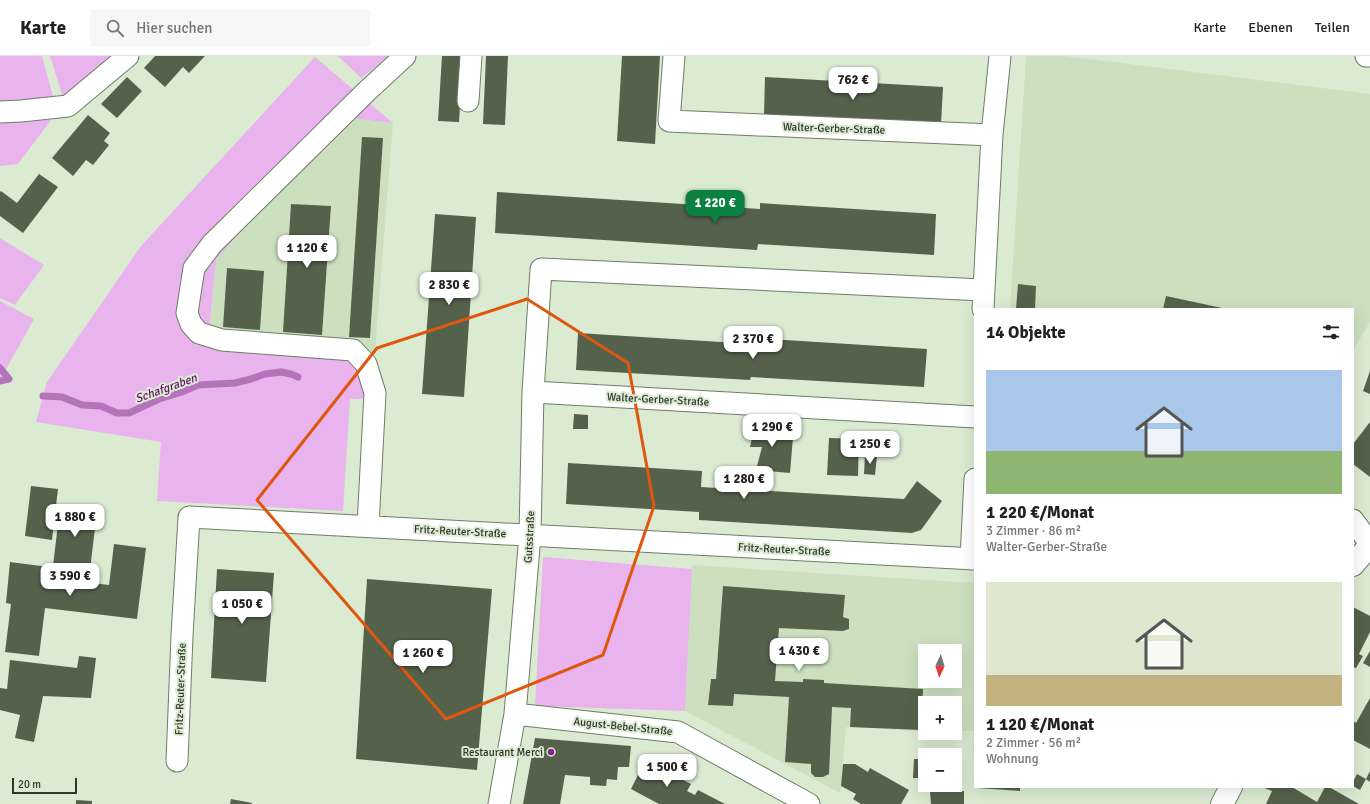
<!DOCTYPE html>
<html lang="de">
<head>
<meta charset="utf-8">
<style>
	:root { --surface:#fff; --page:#f6f6f6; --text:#202124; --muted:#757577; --line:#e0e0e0; --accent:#0b8043 }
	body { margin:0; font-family:Signika,sans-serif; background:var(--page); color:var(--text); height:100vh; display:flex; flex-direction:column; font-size:15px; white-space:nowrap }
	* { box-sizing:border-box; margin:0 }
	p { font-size:13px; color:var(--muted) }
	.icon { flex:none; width:22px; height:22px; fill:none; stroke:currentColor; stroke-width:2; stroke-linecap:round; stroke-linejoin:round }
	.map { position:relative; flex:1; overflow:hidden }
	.panel { position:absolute; left:974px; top:252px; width:380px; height:480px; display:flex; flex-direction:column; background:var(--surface); border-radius:0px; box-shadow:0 4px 16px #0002 }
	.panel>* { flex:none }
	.needle { width:26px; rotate:184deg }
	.fabs { position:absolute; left:918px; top:588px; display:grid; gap:8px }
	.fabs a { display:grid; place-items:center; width:44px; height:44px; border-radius:0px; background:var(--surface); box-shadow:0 4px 16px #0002; font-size:20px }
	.scale { position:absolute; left:12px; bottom:10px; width:65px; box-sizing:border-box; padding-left:4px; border:2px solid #2e352b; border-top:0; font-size:11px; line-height:14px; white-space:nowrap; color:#2e352b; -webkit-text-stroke:3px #dbebd2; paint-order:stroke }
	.price { position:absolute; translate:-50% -34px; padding:0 9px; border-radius:8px; background:#fff; color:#222; font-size:13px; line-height:26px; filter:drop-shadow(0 1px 2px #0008) }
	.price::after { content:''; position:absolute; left:50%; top:24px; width:12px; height:9px; margin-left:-6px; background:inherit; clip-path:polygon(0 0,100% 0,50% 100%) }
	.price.active { background:var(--accent); color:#fff }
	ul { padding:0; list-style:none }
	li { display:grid; align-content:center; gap:8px; height:212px; padding:0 12px }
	li span { display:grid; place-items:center; height:124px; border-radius:0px; color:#555 }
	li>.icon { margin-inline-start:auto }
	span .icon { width:72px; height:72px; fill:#fffc; stroke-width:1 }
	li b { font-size:17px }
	h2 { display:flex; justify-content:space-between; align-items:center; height:48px; padding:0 12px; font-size:17px }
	header { display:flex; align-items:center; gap:24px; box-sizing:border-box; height:56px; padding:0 20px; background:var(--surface); border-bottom:1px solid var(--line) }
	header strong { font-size:19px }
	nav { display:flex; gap:22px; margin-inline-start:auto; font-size:14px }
	.search { width:280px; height:36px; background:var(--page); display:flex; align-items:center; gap:10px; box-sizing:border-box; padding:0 14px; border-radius:0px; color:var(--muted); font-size:15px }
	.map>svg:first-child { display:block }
</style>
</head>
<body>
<header>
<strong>Karte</strong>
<div class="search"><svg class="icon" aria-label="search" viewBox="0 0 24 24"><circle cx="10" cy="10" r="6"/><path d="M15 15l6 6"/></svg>Hier suchen</div>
<nav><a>Karte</a><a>Ebenen</a><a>Teilen</a></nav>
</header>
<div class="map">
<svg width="1370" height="748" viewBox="0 0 1370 748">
	<rect width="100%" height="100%" fill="#dbebd2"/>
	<path fill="#cce0c0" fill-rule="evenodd" d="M1026 0H1064L1370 38V266L1353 294V253H1010Z
		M349 62 393 67 375 296 208 286 216 204 324 80Z
		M692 509 975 527V675H955V647H925V675L846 671 840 737 685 655ZM925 595H955V625H925Z"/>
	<path fill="#e9b4ee" d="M0 0H42L54 44 0 48Z
		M50 0H114L63 42Z
		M338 0H390L361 22Z
		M315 1 393 67 349 62 324 80 216 204 208 286 333 293 361 311 367 343H350L343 455 157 445 161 386 36 366 47 326 141 190Z
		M0 64H51L18 108 0 110Z
		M0 182 44 209 15 249 0 242Z
		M0 245 34 263 0 324Z
		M543 501 692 513 685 655 535 650Z"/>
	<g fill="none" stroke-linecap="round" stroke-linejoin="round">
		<path stroke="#b474ba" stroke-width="7" d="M0 312 9 323 0 325
			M43 340 62 341 82 349 101 350 117 357H129L159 343 182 336 198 329 235 327 251 323 265 318 281 316 291 318 298 321"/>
	</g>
	<path fill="#54624c" d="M155 0H205L189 17 183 11 165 31 144 12Z
		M442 0H463L459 66 438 65Z
		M486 0H508L505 69 483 68Z
		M622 0H660L655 88 617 85Z
		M127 21 142 35 117 62 101 48Z
		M765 21 943 31 941 68 764 59Z
		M88 59 110 77 104 85 109 89 93 109 86 104 73 120 52 102Z
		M362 81 383 82 370 282 349 281Z
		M39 118 58 131 23 177 0 160V136L1 135 17 147Z
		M497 136 760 153V147L936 158 934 199 758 188 757 194 495 177Z
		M291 148 331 150 322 279 283 276Z
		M435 158 476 161 464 341 422 338Z
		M227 212 264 215 260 274 223 271Z
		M1018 228 1036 230 1035 253H1016Z
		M1166 240 1222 252 1221 253H1163Z
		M578 277 753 288V282L927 293 924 331 751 321 750 324 576 314Z
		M1370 315V338L1363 335Z
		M574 358 588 359V373H573Z
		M756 363 776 364 775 380 793 381 790 417 756 414 762 391H750Z
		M1370 366V421L1353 408V388Z
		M829 382 859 383 858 420 827 419Z
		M865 399 877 400 875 419 864 418Z
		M568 407 702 415 701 431 904 443 917 425 942 445 921 474 912 477 699 464V456L566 448Z
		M31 430 58 433 52 484 25 480Z
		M60 451 97 455 90 514 53 510Z
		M114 488 146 492 137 563 45 552 39 600 5 596 11 548 6 547 10 506 49 511 47 522 109 529Z
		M217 513 274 517 266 626 211 622Z
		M367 523 492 533 477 714 356 703Z
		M723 530 845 539 843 561 849 563V573L843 575 779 572 775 625 803 626V623L824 624V627L923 633 921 674 850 671 851 652 832 651 829 718 823 721H815L811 717V708L785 706 789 641 734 638 733 650 708 649 711 623H716Z
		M1353 551 1370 560V576L1359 598 1363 600 1356 612 1353 611Z
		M1370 595V611L1363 607Z
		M79 600 96 602 91 642 43 640 34 686 15 682 20 659 0 654V632L7 633 10 604 77 612Z
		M1370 642V693L1353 684V665L1356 667Z
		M535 682 631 690 629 711H618L617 724 607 723 606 730 590 729V721L565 719 560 748H523Z
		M914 703H925V722H913Z
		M645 705 691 728 687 735 695 739 698 734 725 748H659L631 733Z
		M843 708H855L868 716 870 712 909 734 901 748H861L853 743 856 738 841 730Z
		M1370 715V726L1366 723 1360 734 1353 730V726L1357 718 1366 723Z
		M977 731H1020V735L977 732Z
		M1262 731H1292L1317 746 1325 731H1329L1359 748H1266L1272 735Z
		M964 735V748H931L930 736Z
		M231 743 252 747V748H230Z
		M76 744 92 745V748H76Z"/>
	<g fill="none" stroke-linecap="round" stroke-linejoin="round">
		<defs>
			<path id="minor" d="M674 0 669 65 992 79
				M1366 0H1370
				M468 45 471 0
				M0 56 21 55 68 50 128 0
				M983 253 992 79 1000 0
				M533 336 975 361
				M1353 464 1370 488
				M368 470 375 337 366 308 353 294 222 284 199 277 191 268 187 257 194 212 212 188 367 35 405 0
				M971 503 975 423
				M515 658 678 676 809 748
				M177 705 182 580 189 461 975 503
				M499 748 515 658 530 479 533 336 541 213 983 234"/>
			<path id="major" d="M1353 509 1370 489
				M1222 748 1231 731"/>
		</defs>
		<use href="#minor" stroke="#6f7d67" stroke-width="23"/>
		<use href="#major" stroke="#6f7d67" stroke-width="24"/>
		<use href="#minor" stroke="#fff" stroke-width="21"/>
		<use href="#major" stroke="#fff" stroke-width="22"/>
	</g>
	<path fill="none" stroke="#df570e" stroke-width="3" stroke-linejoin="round" d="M527 243 628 307 654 450 603 599 446 663 257 444 377 292Z"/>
	<circle fill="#85258f" stroke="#dbebd2" stroke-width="1.5" cx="551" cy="696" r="4"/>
	<g text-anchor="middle" stroke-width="4" stroke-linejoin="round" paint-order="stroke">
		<g font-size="11" fill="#2e352b" stroke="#dbebd2">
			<text transform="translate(834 72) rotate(2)" y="4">Walter-Gerber-Straße</text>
			<text transform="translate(658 343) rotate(3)" y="4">Walter-Gerber-Straße</text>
			<text transform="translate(460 475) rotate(3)" y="4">Fritz-Reuter-Straße</text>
			<text transform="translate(529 481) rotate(-87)" y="4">Gutsstraße</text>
			<text transform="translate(784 493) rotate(3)" y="4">Fritz-Reuter-Straße</text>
			<text transform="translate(180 633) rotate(-88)" y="4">Fritz-Reuter-Straße</text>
			<text transform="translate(623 670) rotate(6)" y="4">August-Bebel-Straße</text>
		</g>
		<g font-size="11" fill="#2e352b" stroke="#dbebd2" text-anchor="end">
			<text x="543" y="700">Restaurant Merci</text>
		</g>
		<g font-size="12" font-style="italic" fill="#62116a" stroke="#dbebd2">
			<text transform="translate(166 332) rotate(-20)" y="4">Schafgraben</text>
		</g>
	</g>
</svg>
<div class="fabs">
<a><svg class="needle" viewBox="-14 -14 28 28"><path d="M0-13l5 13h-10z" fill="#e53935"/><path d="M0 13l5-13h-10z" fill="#757577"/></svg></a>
<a>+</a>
<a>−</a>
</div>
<div class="scale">20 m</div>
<b class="price" style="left:853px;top:45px">762 €</b>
<b class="price active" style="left:715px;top:168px">1 220 €</b>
<b class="price" style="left:307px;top:213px">1 120 €</b>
<b class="price" style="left:449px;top:250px">2 830 €</b>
<b class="price" style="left:753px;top:304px">2 370 €</b>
<b class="price" style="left:772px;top:392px">1 290 €</b>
<b class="price" style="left:870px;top:409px">1 250 €</b>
<b class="price" style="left:744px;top:444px">1 280 €</b>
<b class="price" style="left:75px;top:482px">1 880 €</b>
<b class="price" style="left:70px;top:541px">3 590 €</b>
<b class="price" style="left:242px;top:569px">1 050 €</b>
<b class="price" style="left:799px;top:616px">1 430 €</b>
<b class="price" style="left:423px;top:618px">1 260 €</b>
<b class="price" style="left:667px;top:732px">1 500 €</b>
<section class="panel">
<h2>14 Objekte<svg class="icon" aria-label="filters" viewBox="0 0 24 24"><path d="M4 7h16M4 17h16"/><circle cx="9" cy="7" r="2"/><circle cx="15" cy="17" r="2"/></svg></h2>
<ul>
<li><span style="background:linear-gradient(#a9c7e8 65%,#8fb573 0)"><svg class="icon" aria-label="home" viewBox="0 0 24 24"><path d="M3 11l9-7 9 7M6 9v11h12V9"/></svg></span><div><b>1 220 €/Monat</b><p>3 Zimmer · 86 m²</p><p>Walter-Gerber-Straße</p></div></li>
<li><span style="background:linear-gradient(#dfe7d0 75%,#c2b280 0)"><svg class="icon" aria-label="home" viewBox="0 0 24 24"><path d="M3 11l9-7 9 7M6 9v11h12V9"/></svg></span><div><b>1 120 €/Monat</b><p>2 Zimmer · 56 m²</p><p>Wohnung</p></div></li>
</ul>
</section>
</div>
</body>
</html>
